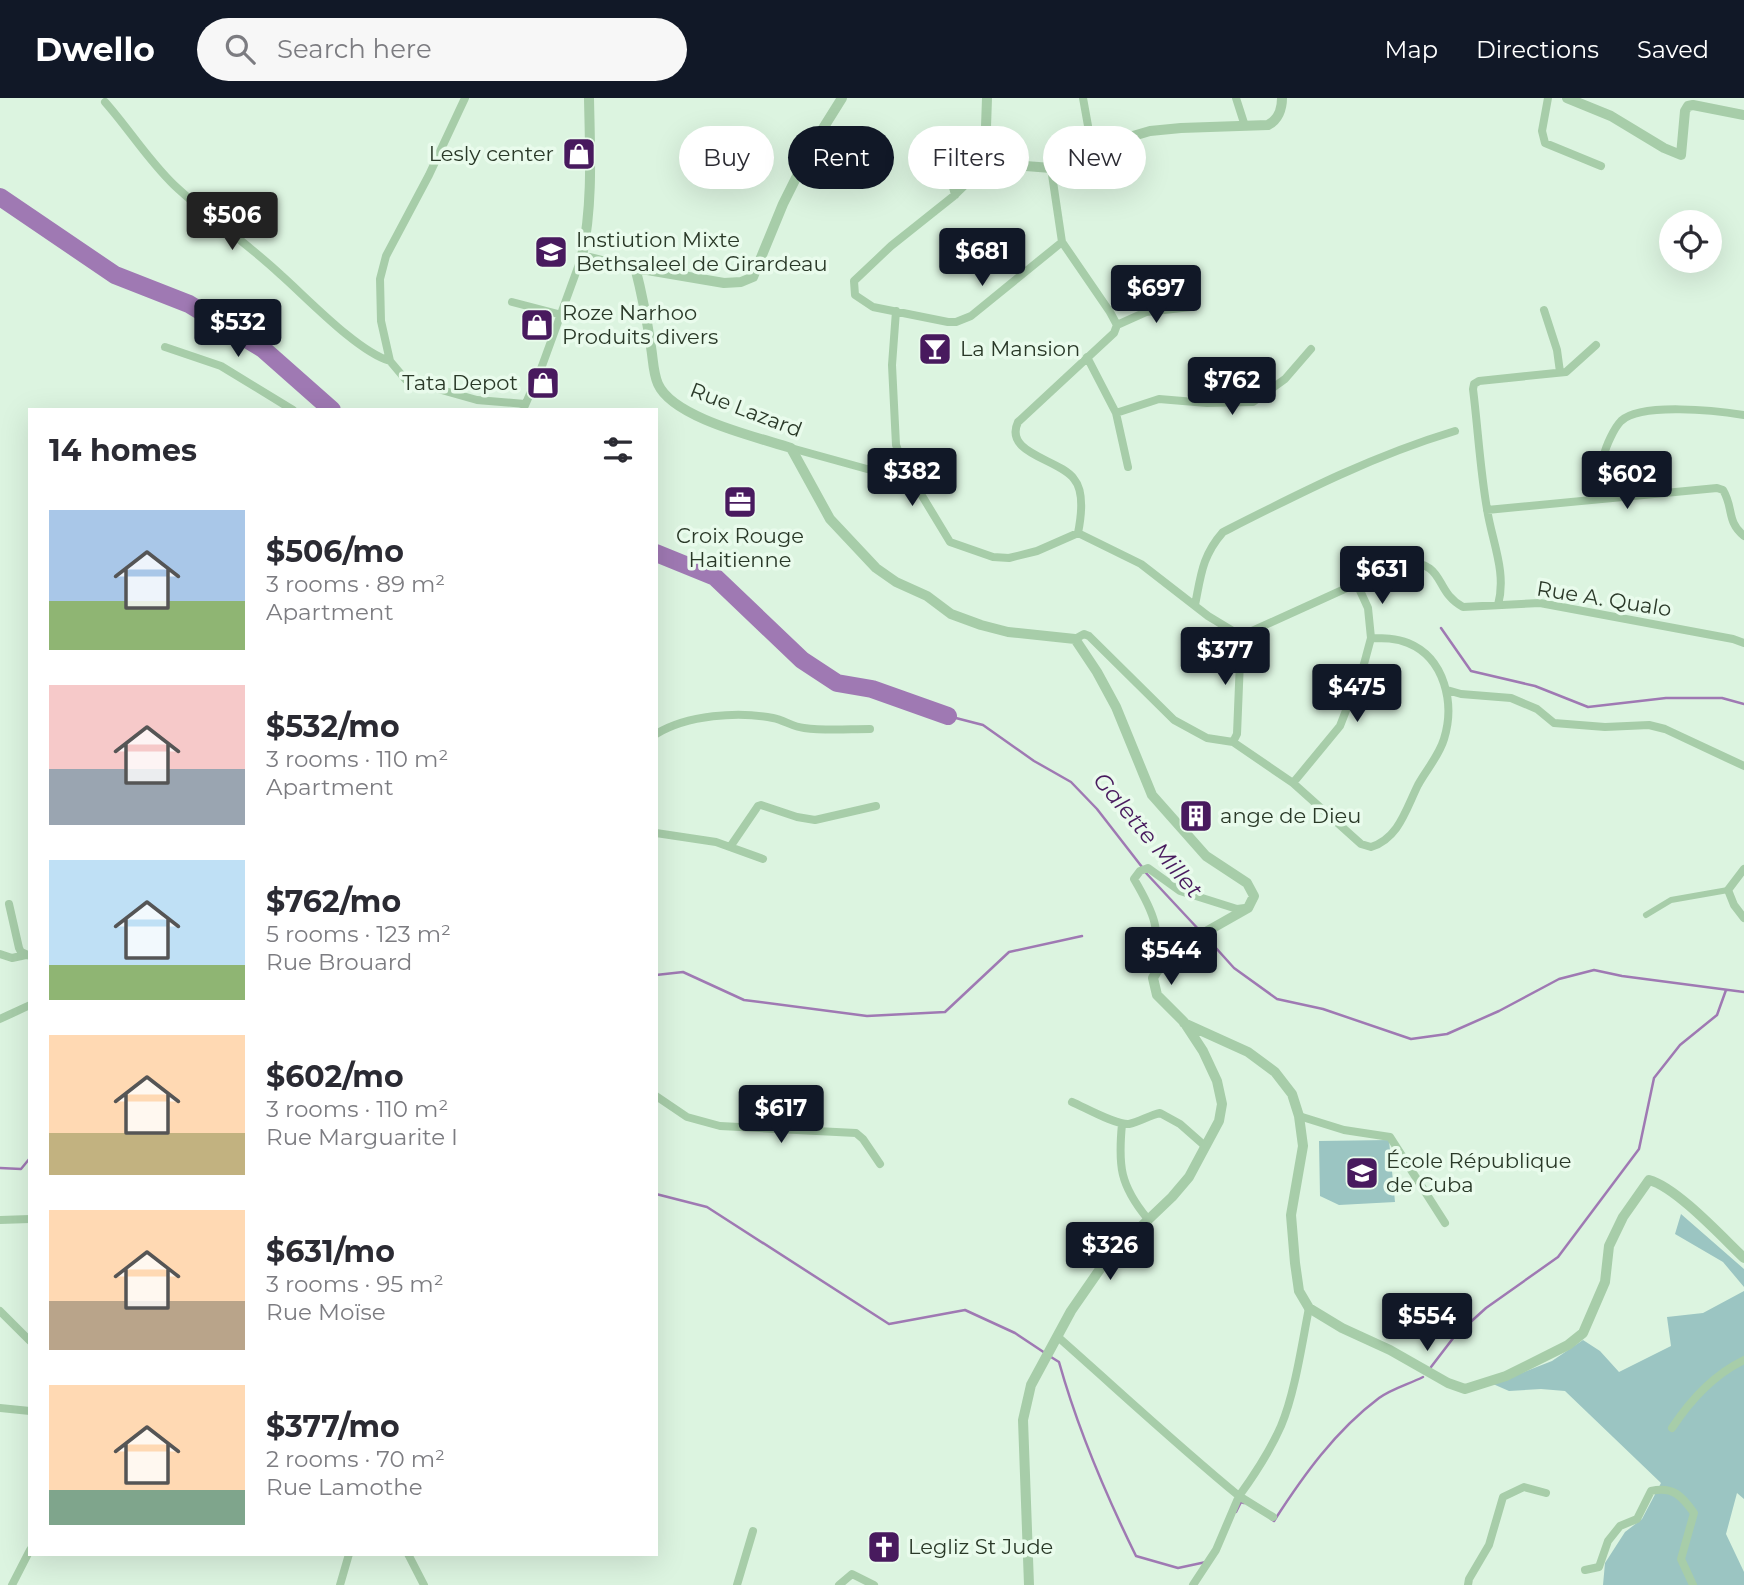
<!DOCTYPE html>
<html lang="en">
<head>
<meta charset="utf-8">
<style>
	:root { --surface:#fff; --page:#f7f7f7; --text:#2b2b33; --muted:#7c7c81; --accent:#111827 }
	body { margin:0; font-family:Montserrat,sans-serif; background:var(--page); color:var(--text); height:100vh; display:flex; flex-direction:column; font-size:26px; white-space:nowrap }
	* { box-sizing:border-box; margin:0 }
	p { font-size:23px; color:var(--muted) }
	.icon { flex:none; width:38px; height:38px; fill:none; stroke:currentColor; stroke-width:2; stroke-linecap:round; stroke-linejoin:round }
	.map { position:relative; flex:1; overflow:hidden }
	.panel { position:absolute; left:28px; top:310px; width:630px; height:1148px; display:flex; flex-direction:column; background:var(--surface); border-radius:0px; box-shadow:0 7px 28px #0002 }
	.panel>* { flex:none }
	.banner { position:absolute; left:679px; top:28px; width:665px; height:63px; display:flex; gap:14px }
	.buttons { position:absolute; left:1659px; top:112px; display:grid; gap:14px }
	.buttons a { display:grid; place-items:center; width:63px; height:63px; border-radius:50%; background:var(--surface); box-shadow:0 7px 28px #0002; font-size:35px }
	.price { position:absolute; translate:-50% -60px; padding:0 16px; border-radius:7px; background:var(--accent); color:#fff; font-size:23px; line-height:46px; filter:drop-shadow(0 2px 4px #0008) }
	.price::after { content:''; position:absolute; left:50%; top:42px; width:21px; height:16px; margin-left:-10px; background:inherit; clip-path:polygon(0 0,100% 0,50% 100%) }
	.price.selected { background:#222; color:#fff }
	ul { padding:0; list-style:none }
	li { display:flex; align-items:center; gap:21px; height:175px; padding:0 21px }
	li span { display:grid; place-items:center; flex:none; width:196px; height:140px; border-radius:0px; color:#555 }
	li>.icon { margin-inline-start:auto }
	span .icon { width:84px; height:84px; fill:#fffc; stroke-width:1 }
	li b { font-size:30px }
	h2 { display:flex; justify-content:space-between; align-items:center; height:84px; padding:0 21px; font-size:30px }
	.tag { padding:0 24px; border-radius:32px; background:var(--surface); box-shadow:0 7px 28px #0002; font-size:24px; line-height:63px }
	.tag.selected { background:var(--accent); color:#fff }
	header { display:flex; align-items:center; gap:42px; box-sizing:border-box; height:98px; padding:0 35px; background:var(--accent); color:#fff }
	header strong { font-size:33px }
	nav { display:flex; gap:38px; margin-inline-start:auto; font-size:24px }
	.search { width:490px; height:63px; background:var(--page); display:flex; align-items:center; gap:18px; box-sizing:border-box; padding:0 24px; border-radius:38px; color:var(--muted); font-size:26px }
	.map>svg:first-child { display:block }
</style>
</head>
<body>
<header>
<strong>Dwello</strong>
<div class="search"><svg class="icon" aria-label="search" viewBox="0 0 24 24"><circle cx="10" cy="10" r="6"/><path d="M15 15l6 6"/></svg>Search here</div>
<nav><a>Map</a><a>Directions</a><a>Saved</a></nav>
</header>
<div class="map">
<svg width="1744" height="1487" viewBox="0 0 1744 1487">
	<rect width="100%" height="100%" fill="#dcf4e0"/>
	<path fill="#9bc5c2" d="M1389 1042 1395 1104 1339 1107 1320 1098 1319 1043Z
		M1681 1116 1744 1171V1189L1723 1164 1675 1136Z
		M1744 1193V1401L1737 1395 1726 1436 1744 1474V1487H1603L1605 1465 1625 1434 1642 1421 1661 1385 1565 1293 1541 1291 1509 1293 1493 1286 1552 1263 1583 1242 1600 1253 1619 1274 1671 1248 1667 1219 1703 1215Z"/>
	<g fill="none" stroke-linecap="round" stroke-linejoin="round">
		<path stroke="#9f79b3" stroke-width="2.5" d="M1441 530 1471 573 1535 588 1588 609 1666 600H1722L1744 606
			M948 618 983 627 1034 663 1071 684 1097 711 1142 769
			M1146 775 1201 834
			M1206 839 1234 870 1277 901 1323 911 1411 941 1447 936 1499 913 1559 881 1594 872 1622 878 1744 894
			M656 877 683 874 744 902 867 918 945 914 1009 854 1082 838
			M0 1070 21 1071 30 1060
			M656 1096 707 1109 889 1226 965 1212 1015 1235 1045 1255
			M1051 1259 1059 1264C1078 1332 1105 1395 1136 1458L1178 1470 1206 1464
			M1431 1269 1454 1239 1486 1210 1558 1159 1639 1051 1654 980 1680 947 1717 917 1726 892
			M1236 1414 1241 1404 1244 1405
			M1271 1421 1274 1423C1303 1378 1335 1333 1379 1300 1391 1291 1409 1286 1423 1279"/>
		<path stroke="#9f79b3" stroke-width="18" d="M0 99 115 177 189 206 263 251 332 312
			M656 455 715 479 802 562 837 585 872 591 948 618"/>
		<path stroke="#a7cda9" stroke-width="6" d="M1646 817 1671 802 1728 792"/>
		<path stroke="#a7cda9" stroke-width="8" d="M465 0 429 77 386 158 380 181 381 223 390 263 406 282 477 302 525 306
			M1083 0 1092 50
			M1236 0 1245 28
			M1548 0 1542 33 1545 45 1601 68
			M105 4C129 31 148 62 174 87 208 119 247 145 281 177 307 200 358 254 390 263
			M941 43 955 97
			M988 65 955 97 891 148 854 183 855 197 873 209 948 224H956L971 218 1062 144
			M1051 70 1062 144 1110 214 1117 227 1114 235 1018 324C1003 356 1060 361 1074 381 1085 394 1081 420 1078 435L1141 466 1208 518 1241 538
			M512 204 562 217
			M1544 212 1557 252 1560 274
			M896 213 892 267 896 347 904 368 950 444 993 459 1009 460 1037 453 1078 435
			M1117 227 1146 214 1191 209
			M165 249 221 268 293 312
			M1087 259 1116 315 1128 369
			M523 312 542 268 582 158
			M1116 315 1159 301 1207 305 1253 304 1285 281 1311 251
			M791 350 867 371 881 372 904 368
			M1609 400C1607 387 1602 370 1604 357 1606 348 1614 330 1621 323 1641 304 1718 313 1744 317
			M1487 412 1717 390 1723 392C1734 410 1726 423 1744 438
			M1195 507C1201 477 1202 458 1223 434 1300 395 1372 358 1455 333
			M1498 507C1507 474 1492 444 1487 411 1480 371 1478 331 1473 291L1474 286 1479 283 1566 274 1596 247
			M1241 538 1404 464C1447 464 1433 493 1463 509L1540 505 1733 541 1744 545
			M1075 541 1084 536 1089 538 1174 622 1207 640 1233 644 1293 685 1361 746 1371 749C1399 740 1406 711 1418 687 1426 672 1439 658 1444 641 1455 606 1445 560 1408 545 1396 540 1383 540 1371 540
			M1447 592 1461 596 1511 600 1537 611 1554 625 1605 629 1649 627 1665 631 1744 668
			M656 636C687 617 738 613 773 620 784 622 793 629 804 630 826 633 848 631 870 631
			M1233 644 1237 636 1241 538
			M1293 685 1340 628 1364 566 1371 540 1368 510 1357 486
			M656 735 716 744 763 761
			M730 749 758 708 761 707 797 719 815 722 876 708
			M1744 771 1728 792 1734 807 1744 820
			M9 806 19 850 21 854 30 858
			M0 856 12 860 26 857
			M1157 873C1158 828 1157 820 1134 781L1140 773 1148 770 1180 793 1237 811 1245 810
			M0 921 30 907
			M656 998 687 1019 720 1028 856 1035 863 1041 880 1066
			M1072 1004C1086 1010 1115 1027 1129 1026 1139 1024 1150 1017 1160 1015L1180 1026 1205 1048
			M1299 1018 1344 1032 1390 1039 1445 1125
			M1122 1026C1118 1068 1120 1087 1147 1120
			M0 1122 30 1121
			M0 1213 30 1243
			M1058 1239C1118 1292 1177 1347 1239 1398 1255 1376 1270 1353 1281 1328 1295 1295 1302 1245 1309 1210
			M0 1310 30 1313
			M1672 1330C1691 1301 1713 1277 1744 1262
			M408 1456 424 1487
			M1585 1472 1599 1469 1608 1443 1620 1428 1637 1421 1651 1393C1673 1388 1682 1398 1694 1415L1681 1461 1693 1487
			M12 1487 30 1452
			M340 1487 349 1456
			M737 1487 753 1433
			M839 1487 852 1476 874 1487
			M1193 1487 1216 1452 1239 1398 1273 1419
			M1468 1487 1469 1481 1489 1447 1503 1399 1524 1389 1546 1395"/>
		<path stroke="#a7cda9" stroke-width="10" d="M589 0C590 53 593 106 582 158L618 167 724 185 741 184 753 179 783 106 812 48 842 0
			M987 0 985 58 988 65 1051 70 1092 50 1150 33 1181 30 1268 27C1278 22 1282 11 1282 0
			M1567 0 1611 18 1664 50 1681 57 1685 13 1688 8 1693 7 1744 17
			M635 169C642 196 647 222 651 249 653 260 653 275 658 286 673 320 757 339 791 350L830 421 876 470 896 484 927 498 951 516 981 527 1008 534 1075 541 1097 574 1116 609 1152 697 1206 758 1247 785 1254 798 1248 810 1181 848 1157 873 1153 880 1157 897 1184 924 1203 953 1217 983 1222 1006 1219 1023 1189 1079 1172 1099 1107 1161 1071 1213 1031 1287 1023 1322 1029 1487
			M1184 925 1248 954 1275 974 1292 996 1299 1018 1303 1048 1291 1117 1295 1165 1299 1193 1309 1210 1342 1230 1390 1252 1448 1285 1465 1291 1506 1278 1568 1247 1583 1235 1605 1184 1609 1148 1623 1119 1649 1082C1676 1089 1722 1139 1744 1160"/>
	</g>
	<defs>
		<symbol id="shop-square" viewBox="-11 -11 22 22"><rect x="-9" y="-9" width="18" height="18" rx="4" fill="#481a5e" stroke="#e9fbec"/><path d="M-5-2.5h2.3a2.7 3.5 0 0 1 5.4 0H5L5.5 6h-11ZM-1.5-2.5h3a1.5 2.3 0 0 0-3 0Z" fill="#fff"/></symbol>
		<symbol id="university-square" viewBox="-11 -11 22 22"><rect x="-9" y="-9" width="18" height="18" rx="4" fill="#481a5e" stroke="#e9fbec"/><path d="M0-5L7-2L0 1L-7-2ZM-4 1L0 2.5L4 1V4Q0 6-4 4Z" fill="#fff"/></symbol>
		<symbol id="bar-square" viewBox="-11 -11 22 22"><rect x="-9" y="-9" width="18" height="18" rx="4" fill="#481a5e" stroke="#e9fbec"/><path d="M-6-5H6L.8 .8V4.5H3.5V6h-7V4.5H-.8V.8Z" fill="#fff"/></symbol>
		<symbol id="office-square" viewBox="-11 -11 22 22"><rect x="-9" y="-9" width="18" height="18" rx="4" fill="#481a5e" stroke="#e9fbec"/><path d="M-6-3h4V-5.5h4V-3h4V5H-6ZM-1-4.5V-3h2v-1.5ZM-6 0V1H6V0Z" fill="#fff"/></symbol>
		<symbol id="building-square" viewBox="-11 -11 22 22"><rect x="-9" y="-9" width="18" height="18" rx="4" fill="#481a5e" stroke="#e9fbec"/><path d="M-4-6H4V6H1V3H-1V6H-4ZM-2.5-4.3h1.7v1.8h-1.7ZM.8-4.3h1.7v1.8H.8ZM-2.5-1h1.7V.8h-1.7ZM.8-1h1.7V.8H.8Z" fill="#fff"/></symbol>
		<symbol id="school-square" viewBox="-11 -11 22 22"><rect x="-9" y="-9" width="18" height="18" rx="4" fill="#481a5e" stroke="#e9fbec"/><path d="M0-5L7-2L0 1L-7-2ZM-4 1L0 2.5L4 1V4Q0 6-4 4Z" fill="#fff"/></symbol>
		<symbol id="church-square" viewBox="-11 -11 22 22"><rect x="-9" y="-9" width="18" height="18" rx="4" fill="#481a5e" stroke="#e9fbec"/><path d="M-1.2-6h2.4v3.5h3.3v2.4h-3.3V6h-2.4V-.1h-3.3v-2.4h3.3Z" fill="#fff"/></symbol>
	</defs>
	<g fill-rule="evenodd">
		<use href="#shop-square" x="560" y="37" width="38" height="38"/>
		<use href="#university-square" x="532" y="135" width="38" height="38"/>
		<use href="#shop-square" x="518" y="208" width="38" height="38"/>
		<use href="#bar-square" x="916" y="232" width="38" height="38"/>
		<use href="#shop-square" x="524" y="266" width="38" height="38"/>
		<use href="#office-square" x="721" y="385" width="38" height="38"/>
		<use href="#building-square" x="1177" y="699" width="38" height="38"/>
		<use href="#school-square" x="1343" y="1056" width="38" height="38"/>
		<use href="#church-square" x="865" y="1430" width="38" height="38"/>
	</g>
	<g text-anchor="middle" stroke-width="7" stroke-linejoin="round" paint-order="stroke">
		<g font-size="21" fill="#2a3928" stroke="#e9fbec" text-anchor="start">
			<text x="554" y="63" text-anchor="end">Lesly center</text>
			<text x="576" y="149">Instiution Mixte<tspan x="576" dy="24">Bethsaleel de Girardeau</tspan></text>
			<text x="562" y="222">Roze Narhoo<tspan x="562" dy="24">Produits divers</tspan></text>
			<text x="960" y="258">La Mansion</text>
			<text x="518" y="292" text-anchor="end">Tata Depot</text>
			<text x="740" y="445" text-anchor="middle">Croix Rouge<tspan x="740" dy="24">Haitienne</tspan></text>
			<text x="1220" y="725">ange de Dieu</text>
			<text x="1386" y="1070">École République<tspan x="1386" dy="24">de Cuba</tspan></text>
			<text x="908" y="1456">Legliz St Jude</text>
		</g>
		<g font-size="21" fill="#2a3928" stroke="#e9fbec">
			<text transform="translate(746 312) rotate(21)" y="7">Rue Lazard</text>
			<text transform="translate(1604 501) rotate(9)" y="7">Rue A. Qualo</text>
		</g>
		<g font-size="23" font-style="italic" fill="#481a5e" stroke="#e9fbec">
			<text transform="translate(1148 737) rotate(50)" y="8">Galette Millet</text>
		</g>
	</g>
</svg>
<div class="buttons">
<a><svg class="icon" aria-label="locate" viewBox="0 0 24 24"><circle cx="12" cy="12" r="6"/><path d="M12 2v4M12 18v4M2 12h4M18 12h4"/></svg></a>
</div>
<b class="price selected" style="left:232px;top:154px">$506</b>
<b class="price" style="left:982px;top:190px">$681</b>
<b class="price" style="left:1156px;top:227px">$697</b>
<b class="price" style="left:238px;top:261px">$532</b>
<b class="price" style="left:1232px;top:319px">$762</b>
<b class="price" style="left:912px;top:410px">$382</b>
<b class="price" style="left:1627px;top:413px">$602</b>
<b class="price" style="left:1382px;top:508px">$631</b>
<b class="price" style="left:1225px;top:589px">$377</b>
<b class="price" style="left:1357px;top:626px">$475</b>
<b class="price" style="left:1171px;top:889px">$544</b>
<b class="price" style="left:781px;top:1047px">$617</b>
<b class="price" style="left:1110px;top:1184px">$326</b>
<b class="price" style="left:1427px;top:1255px">$554</b>
<div class="banner">
<a class="tag">Buy</a>
<a class="tag selected">Rent</a>
<a class="tag">Filters</a>
<a class="tag">New</a>
</div>
<section class="panel">
<h2>14 homes<svg class="icon" aria-label="filters" viewBox="0 0 24 24"><path d="M4 7h16M4 17h16"/><circle cx="9" cy="7" r="2"/><circle cx="15" cy="17" r="2"/></svg></h2>
<ul>
<li><span style="background:linear-gradient(#a9c7e8 65%,#8fb573 0)"><svg class="icon" aria-label="home" viewBox="0 0 24 24"><path d="M3 11l9-7 9 7M6 9v11h12V9"/></svg></span><div><b>$506/mo</b><p>3 rooms · 89 m²</p><p>Apartment</p></div></li>
<li><span style="background:linear-gradient(#f6c9c9 60%,#9aa5b1 0)"><svg class="icon" aria-label="home" viewBox="0 0 24 24"><path d="M3 11l9-7 9 7M6 9v11h12V9"/></svg></span><div><b>$532/mo</b><p>3 rooms · 110 m²</p><p>Apartment</p></div></li>
<li><span style="background:linear-gradient(#bfe0f5 75%,#8fb573 0)"><svg class="icon" aria-label="home" viewBox="0 0 24 24"><path d="M3 11l9-7 9 7M6 9v11h12V9"/></svg></span><div><b>$762/mo</b><p>5 rooms · 123 m²</p><p>Rue Brouard</p></div></li>
<li><span style="background:linear-gradient(#ffd9b3 70%,#c2b280 0)"><svg class="icon" aria-label="home" viewBox="0 0 24 24"><path d="M3 11l9-7 9 7M6 9v11h12V9"/></svg></span><div><b>$602/mo</b><p>3 rooms · 110 m²</p><p>Rue Marguarite I</p></div></li>
<li><span style="background:linear-gradient(#ffd9b3 65%,#b9a48a 0)"><svg class="icon" aria-label="home" viewBox="0 0 24 24"><path d="M3 11l9-7 9 7M6 9v11h12V9"/></svg></span><div><b>$631/mo</b><p>3 rooms · 95 m²</p><p>Rue Moïse</p></div></li>
<li><span style="background:linear-gradient(#ffd9b3 75%,#7fa58c 0)"><svg class="icon" aria-label="home" viewBox="0 0 24 24"><path d="M3 11l9-7 9 7M6 9v11h12V9"/></svg></span><div><b>$377/mo</b><p>2 rooms · 70 m²</p><p>Rue Lamothe</p></div></li>
</ul>
</section>
</div>
</body>
</html>
